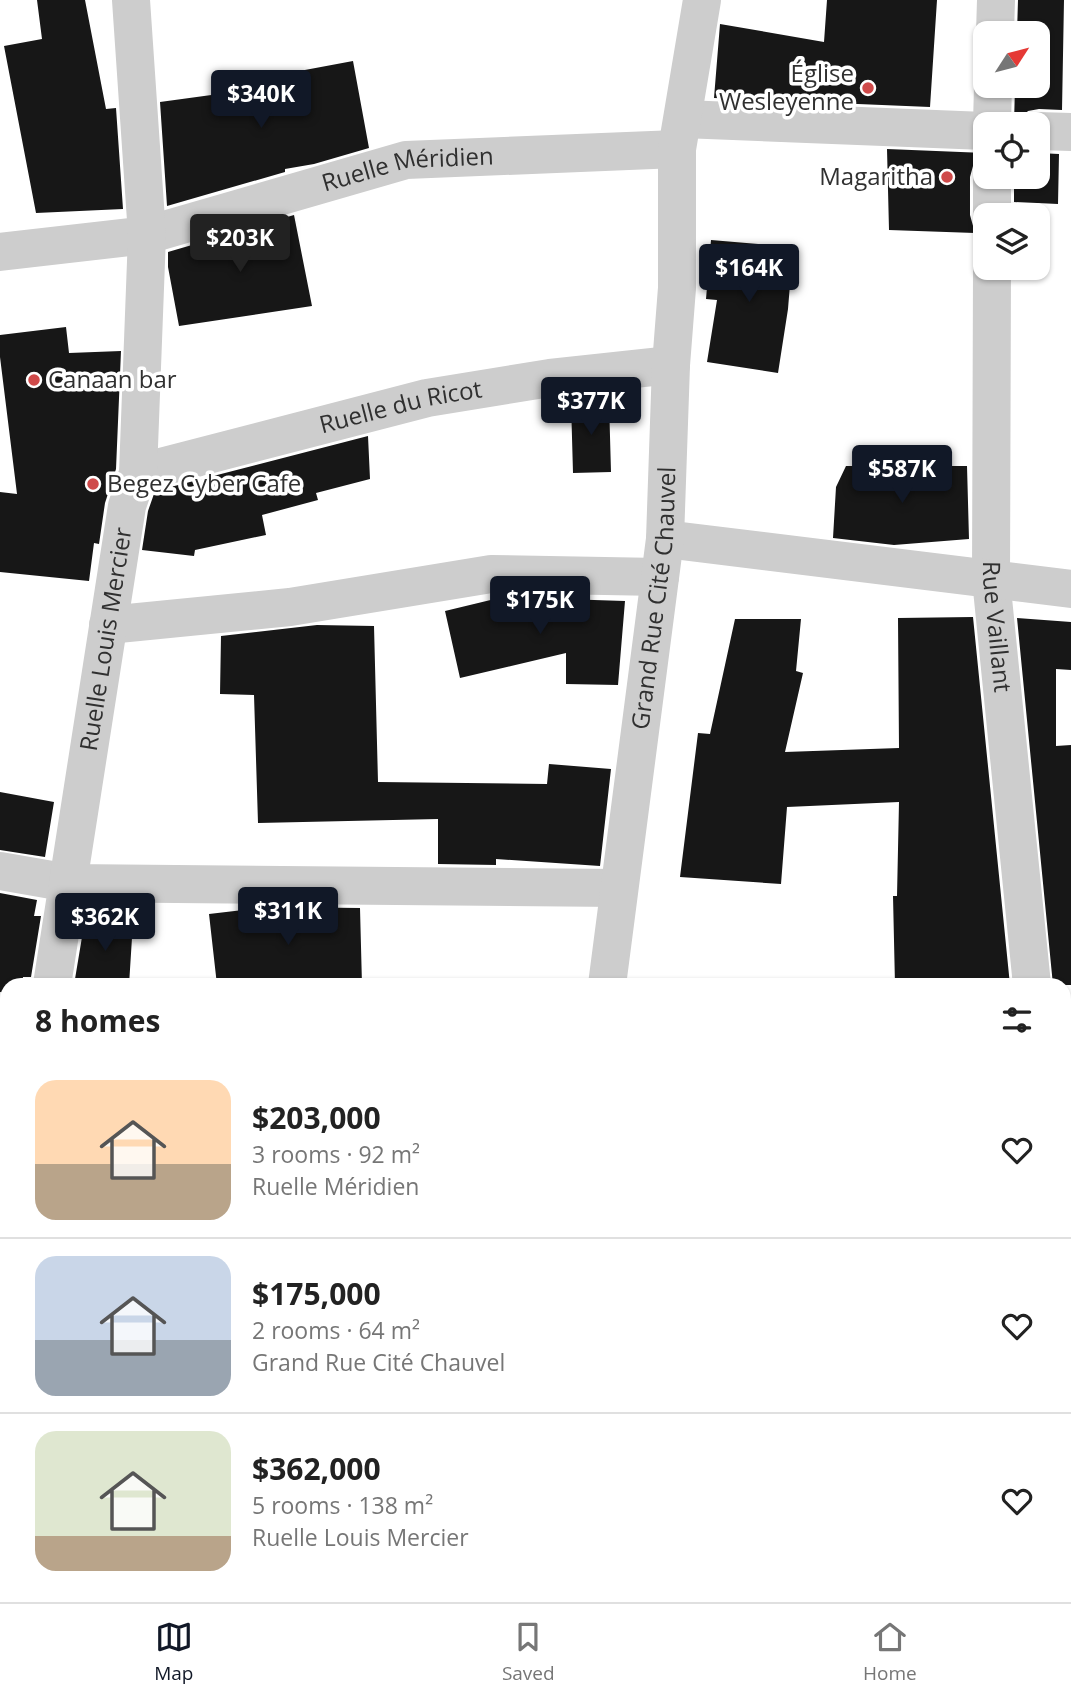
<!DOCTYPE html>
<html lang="en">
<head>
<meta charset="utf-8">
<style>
	:root { --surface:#fff; --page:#f2f2f2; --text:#222; --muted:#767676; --line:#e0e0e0; --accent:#111827 }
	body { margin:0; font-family:"Open Sans",sans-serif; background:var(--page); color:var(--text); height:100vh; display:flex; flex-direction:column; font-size:26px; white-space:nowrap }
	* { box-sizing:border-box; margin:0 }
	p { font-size:23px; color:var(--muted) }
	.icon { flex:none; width:38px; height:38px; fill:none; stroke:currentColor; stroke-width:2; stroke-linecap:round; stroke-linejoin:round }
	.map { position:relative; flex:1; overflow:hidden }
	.sheet { position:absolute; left:0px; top:978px; width:1071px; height:625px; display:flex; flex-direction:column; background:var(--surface); border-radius:21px 21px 0 0; box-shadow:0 2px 5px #0004 }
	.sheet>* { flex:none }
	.needle { width:46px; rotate:54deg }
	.fabs { position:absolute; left:973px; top:21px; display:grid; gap:14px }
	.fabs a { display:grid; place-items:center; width:77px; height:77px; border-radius:14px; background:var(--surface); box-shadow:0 2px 5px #0004; font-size:35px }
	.price { position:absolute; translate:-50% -60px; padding:0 16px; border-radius:7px; background:var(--accent); color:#fff; font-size:23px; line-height:46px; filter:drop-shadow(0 2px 4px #0008) }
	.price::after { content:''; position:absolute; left:50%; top:42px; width:21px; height:16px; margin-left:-10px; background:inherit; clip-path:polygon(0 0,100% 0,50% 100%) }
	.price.selected { background:#222; color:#fff }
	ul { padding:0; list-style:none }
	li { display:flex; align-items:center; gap:21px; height:175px; padding:0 35px }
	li+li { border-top:2px solid var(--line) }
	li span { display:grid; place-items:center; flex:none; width:196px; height:140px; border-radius:21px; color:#555 }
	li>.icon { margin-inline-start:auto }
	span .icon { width:84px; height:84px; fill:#fffc; stroke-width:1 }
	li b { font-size:30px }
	h2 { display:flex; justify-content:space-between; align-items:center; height:84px; padding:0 35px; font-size:30px }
	.tabs { display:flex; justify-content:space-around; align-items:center; height:98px; border-top:2px solid var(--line); background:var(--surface); font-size:19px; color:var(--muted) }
	.tabs a { display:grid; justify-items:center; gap:4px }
	.tabs .selected { color:var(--accent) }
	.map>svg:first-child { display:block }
</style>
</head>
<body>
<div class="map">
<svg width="1071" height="1602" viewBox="0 0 1071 1602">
	<rect width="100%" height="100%" fill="#fff"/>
	<path fill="#171717" d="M37 0H85L106 109 116 108 123 209 36 213 4 46 42 39Z
		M827 0H937L930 107 714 98 720 24 824 42Z
		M1018 0H1064L1062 110 1039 109 1028 111 1020 119 1018 124H1014L1015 86H1038V33H1017Z
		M353 61 369 148 314 164 285 169V172L167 206 160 102 248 90 246 81Z
		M887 149 985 153V157L973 166 970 177V215L975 233 889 230Z
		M1038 153 1059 154 1058 204 1014 202V177H1038Z
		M294 215 312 306 179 326 168 267V252Z
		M711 240 793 247 788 309 778 373 707 362 717 300 706 299Z
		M66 327 69 353 121 351 116 469 105 503 99 544 94 543 89 581 0 572V492L17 494 0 357V335Z
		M609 401 611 472 573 473 571 402Z
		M368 436 370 479 316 493 318 500 262 515 266 535 195 550 194 556 142 550 148 511 155 491Z
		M846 466H967L969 539 894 545 833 538 836 487Z
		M503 597 625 601 618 685 566 684V653L460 678 445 611Z
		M973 617 1010 985H895L893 896H897L899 802 787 807 781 884 680 877 698 733 710 734 735 619H801L796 671 803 673 785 752 899 748 898 618Z
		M1017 618 1071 622V670L1056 669V746L1071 745V985H1053Z
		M317 625 374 626 378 782 547 784 549 764 611 769 600 866 496 859V865L438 864V819L258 823 254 695 220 694 221 636Z
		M0 792 54 802 45 857 0 850Z
		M0 893 37 900 34 916H41L31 977H23L22 985H7V993L0 992Z
		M270 907 360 908 362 985H217L209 914Z
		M85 919 133 922 129 985H74Z"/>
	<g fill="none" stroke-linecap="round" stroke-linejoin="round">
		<g stroke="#cdcdcd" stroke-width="38">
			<path d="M995 33 996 0"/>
			<path d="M683 119 985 131"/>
			<path d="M992 124 993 86"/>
			<path d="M1038 131 1071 132"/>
			<path d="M992 215V177"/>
			<path id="s1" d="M0 252 147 235 406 160 677 149"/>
			<path id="s2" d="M992 268 991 579 1032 985"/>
			<path id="s3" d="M138 473 427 398 550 378 671 365"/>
			<path d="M665 539 1071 589"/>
			<path d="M108 625 290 607 491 574 660 577"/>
			<path d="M0 871 69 883 619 888"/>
			<path id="s4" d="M52 985 127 506 138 473 147 235 131 0"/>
			<path id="s5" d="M607 985 665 539 671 365 677 288V149L702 0"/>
			<path d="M0 1093 7 1095"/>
			<path d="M1064 1294 1071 1362"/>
			<path d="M0 1311 7 1265"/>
			<path d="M0 1475H7"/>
			<path d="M1064 1481 1071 1483"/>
			<path d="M316 1596V1602"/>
			<path d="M564 1602V1596"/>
		</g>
	</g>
	<g fill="#cf4a4a" stroke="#fff" stroke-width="2.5">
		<circle cx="868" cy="88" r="7"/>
		<circle cx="947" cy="177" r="7"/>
		<circle cx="34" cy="380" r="7"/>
		<circle cx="93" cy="484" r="7"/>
	</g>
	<g text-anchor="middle" stroke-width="7" stroke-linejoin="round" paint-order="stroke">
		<g font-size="24" fill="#303030" stroke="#fff" text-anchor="end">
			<text x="854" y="82">Église<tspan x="854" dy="28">Wesleyenne</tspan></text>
			<text x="933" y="185">Magaritha</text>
			<text x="48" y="388" text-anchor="start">Canaan bar</text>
			<text x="107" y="492" text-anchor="start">Begez Cyber Cafe</text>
		</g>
		<g font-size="24" fill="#303030" stroke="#fff">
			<text dy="8" stroke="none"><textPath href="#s1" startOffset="418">Ruelle Méridien</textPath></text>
			<text dy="8" stroke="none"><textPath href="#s3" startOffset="271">Ruelle du Ricot</textPath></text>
			<text dy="8" stroke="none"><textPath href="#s5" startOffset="390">Grand Rue Cité Chauvel</textPath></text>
			<text dy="8" stroke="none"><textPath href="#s2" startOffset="359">Rue Vaillant</textPath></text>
			<text dy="8" stroke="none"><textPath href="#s4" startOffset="350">Ruelle Louis Mercier</textPath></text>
		</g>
	</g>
</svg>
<div class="fabs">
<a><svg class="needle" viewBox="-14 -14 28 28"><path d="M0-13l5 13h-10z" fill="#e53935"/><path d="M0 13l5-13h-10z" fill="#767676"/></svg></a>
<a><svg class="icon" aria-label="locate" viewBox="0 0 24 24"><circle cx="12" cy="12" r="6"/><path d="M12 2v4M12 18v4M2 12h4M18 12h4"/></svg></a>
<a><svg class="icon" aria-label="layers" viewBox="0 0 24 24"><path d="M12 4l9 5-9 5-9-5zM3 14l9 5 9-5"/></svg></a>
</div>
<b class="price" style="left:261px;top:130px">$340K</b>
<b class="price selected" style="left:240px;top:274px">$203K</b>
<b class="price" style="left:749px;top:304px">$164K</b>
<b class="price" style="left:591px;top:437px">$377K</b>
<b class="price" style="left:902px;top:505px">$587K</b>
<b class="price" style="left:540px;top:636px">$175K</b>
<b class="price" style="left:288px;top:947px">$311K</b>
<b class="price" style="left:105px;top:953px">$362K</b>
<section class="sheet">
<h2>8 homes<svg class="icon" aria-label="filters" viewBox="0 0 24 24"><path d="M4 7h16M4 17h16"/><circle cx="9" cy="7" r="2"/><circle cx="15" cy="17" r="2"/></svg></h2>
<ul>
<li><span style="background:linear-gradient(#ffd9b3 60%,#b9a48a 0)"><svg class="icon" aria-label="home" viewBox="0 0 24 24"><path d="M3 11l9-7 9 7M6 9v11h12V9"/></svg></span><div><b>$203,000</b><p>3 rooms · 92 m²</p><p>Ruelle Méridien</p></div><svg class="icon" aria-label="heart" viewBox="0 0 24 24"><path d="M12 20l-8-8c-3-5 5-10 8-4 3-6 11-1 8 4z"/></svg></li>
<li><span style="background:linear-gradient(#c9d6e8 60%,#9aa5b1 0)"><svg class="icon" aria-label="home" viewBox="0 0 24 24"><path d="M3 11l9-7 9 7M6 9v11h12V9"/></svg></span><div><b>$175,000</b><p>2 rooms · 64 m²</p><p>Grand Rue Cité Chauvel</p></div><svg class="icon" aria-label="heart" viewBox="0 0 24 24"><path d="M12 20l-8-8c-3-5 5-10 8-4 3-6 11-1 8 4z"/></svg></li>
<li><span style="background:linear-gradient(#dfe7d0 75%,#b9a48a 0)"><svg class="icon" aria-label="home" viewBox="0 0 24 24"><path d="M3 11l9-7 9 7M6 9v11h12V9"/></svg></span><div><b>$362,000</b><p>5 rooms · 138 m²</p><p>Ruelle Louis Mercier</p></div><svg class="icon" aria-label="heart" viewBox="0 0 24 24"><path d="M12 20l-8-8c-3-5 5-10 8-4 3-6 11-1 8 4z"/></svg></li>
</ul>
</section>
</div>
<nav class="tabs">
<a class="selected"><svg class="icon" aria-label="map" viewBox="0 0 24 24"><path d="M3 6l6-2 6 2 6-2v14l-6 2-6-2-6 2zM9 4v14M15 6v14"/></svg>Map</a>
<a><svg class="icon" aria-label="saved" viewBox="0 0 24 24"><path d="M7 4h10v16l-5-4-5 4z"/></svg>Saved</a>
<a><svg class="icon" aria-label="home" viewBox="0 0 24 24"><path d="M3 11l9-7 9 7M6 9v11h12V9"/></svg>Home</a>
</nav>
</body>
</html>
